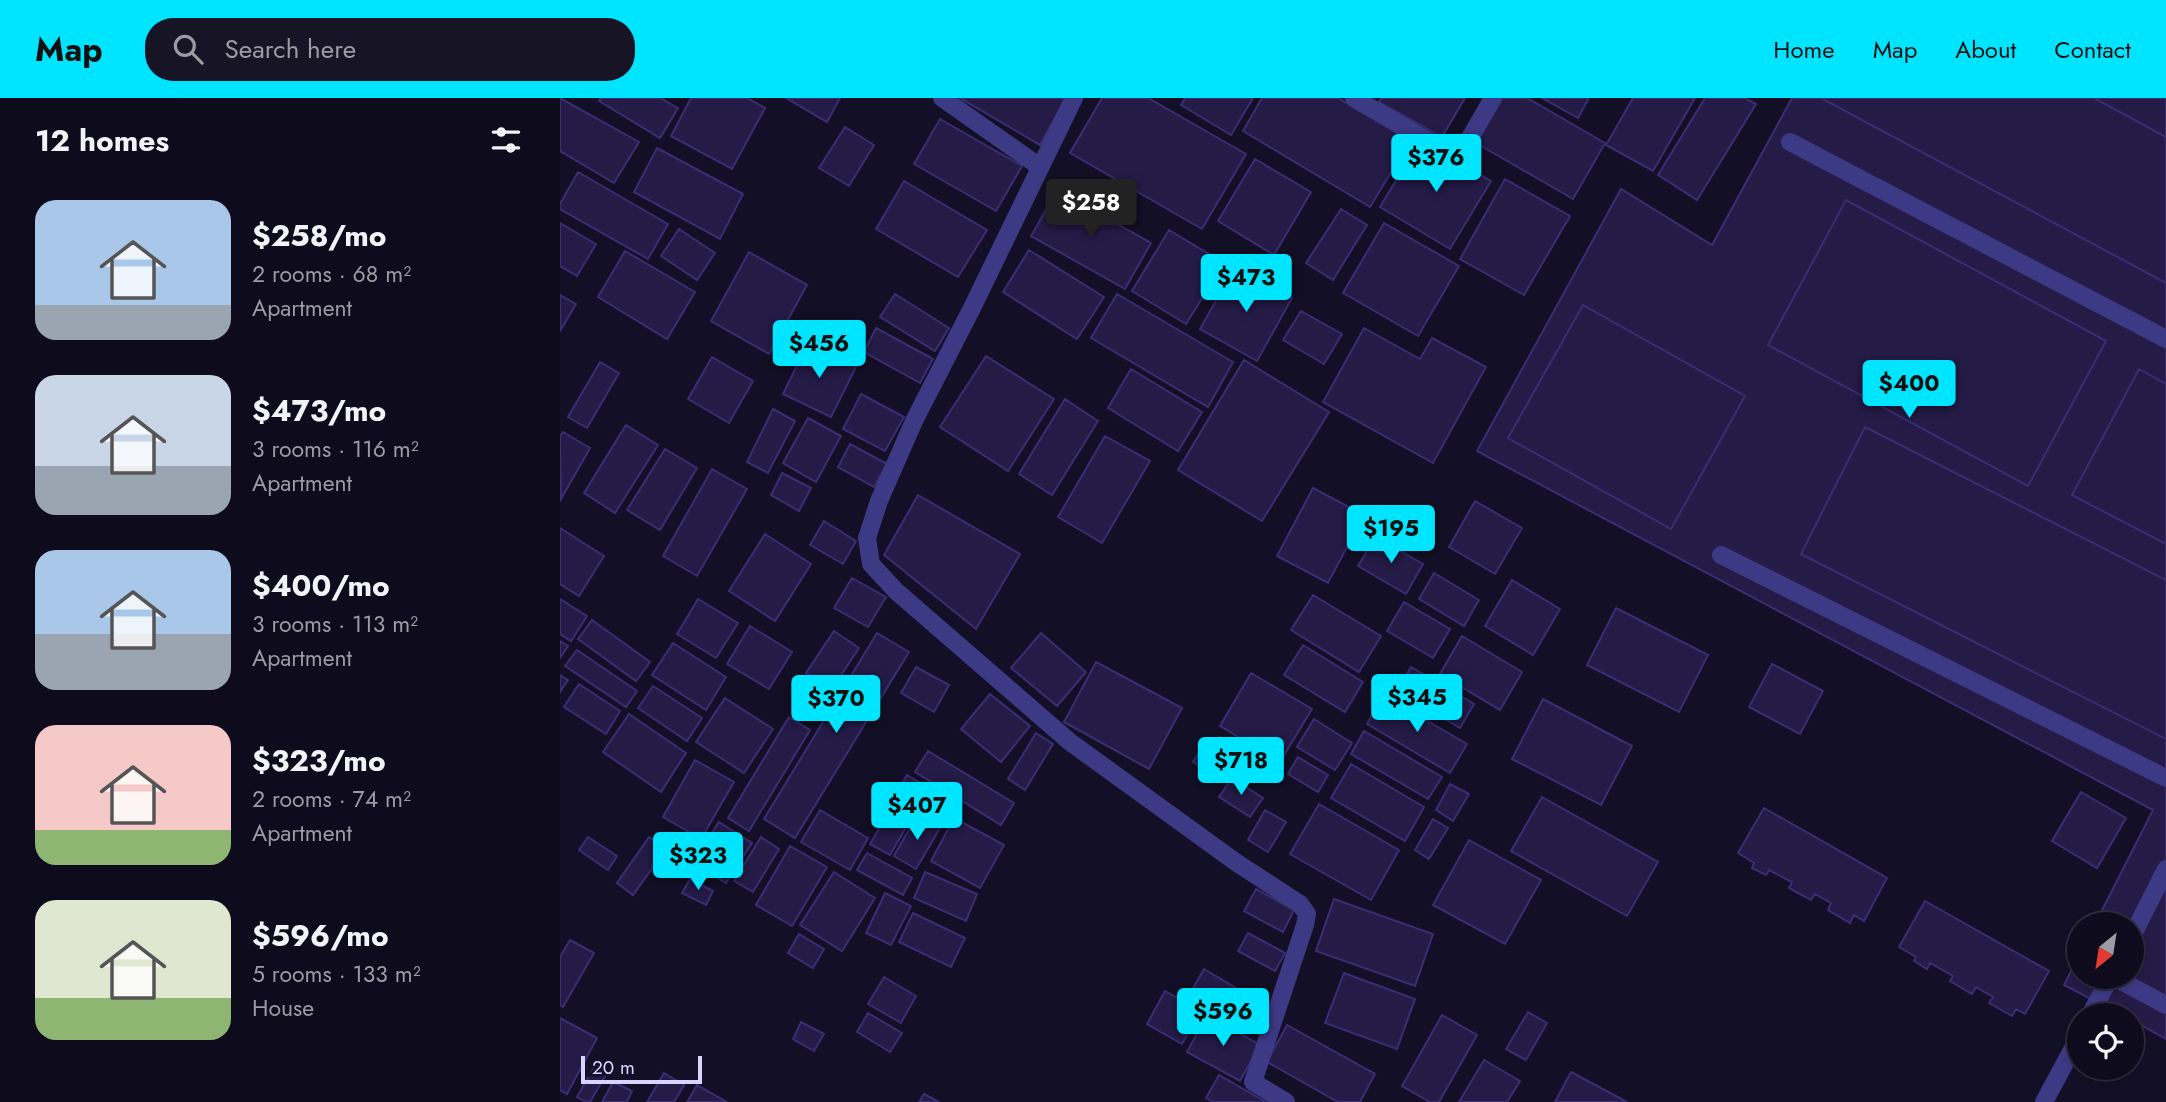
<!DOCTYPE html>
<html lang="en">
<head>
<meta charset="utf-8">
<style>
	:root { --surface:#0e0b1c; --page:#171425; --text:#f1f3f6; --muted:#9b9ba3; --line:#2e2b3b; --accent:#00e5ff }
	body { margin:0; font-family:Jost,sans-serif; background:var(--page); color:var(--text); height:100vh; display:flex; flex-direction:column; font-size:26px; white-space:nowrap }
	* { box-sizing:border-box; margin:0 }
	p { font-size:23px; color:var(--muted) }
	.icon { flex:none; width:38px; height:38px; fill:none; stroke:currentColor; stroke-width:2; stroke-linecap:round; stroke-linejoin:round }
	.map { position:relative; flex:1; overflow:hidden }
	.panel { display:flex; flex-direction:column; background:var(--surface); width:560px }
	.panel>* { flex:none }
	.needle { width:46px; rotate:210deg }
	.buttons { position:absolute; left:1507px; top:814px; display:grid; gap:14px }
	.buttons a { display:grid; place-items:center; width:77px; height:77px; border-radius:50%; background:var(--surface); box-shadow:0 4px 10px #0003,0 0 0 2px var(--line); font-size:35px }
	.scale { position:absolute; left:21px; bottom:18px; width:121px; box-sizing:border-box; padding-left:7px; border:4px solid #d9d4ff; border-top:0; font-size:19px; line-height:24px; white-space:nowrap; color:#d9d4ff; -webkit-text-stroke:5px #130f26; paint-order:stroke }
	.price { position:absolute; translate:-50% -60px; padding:0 16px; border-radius:7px; background:var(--accent); color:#111; font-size:23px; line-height:46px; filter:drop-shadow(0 2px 4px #0008) }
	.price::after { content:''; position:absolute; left:50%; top:42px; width:21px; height:16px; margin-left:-10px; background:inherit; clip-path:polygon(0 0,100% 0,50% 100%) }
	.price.current { background:#222; color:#fff }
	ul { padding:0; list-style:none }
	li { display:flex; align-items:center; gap:21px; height:175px; padding:0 35px }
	li span { display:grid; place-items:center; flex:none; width:196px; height:140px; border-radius:21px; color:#555 }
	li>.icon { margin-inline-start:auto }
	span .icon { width:84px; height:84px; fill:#fffc; stroke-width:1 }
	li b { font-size:30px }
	h2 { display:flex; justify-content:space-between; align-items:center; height:84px; padding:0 35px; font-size:30px }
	header { display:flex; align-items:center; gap:42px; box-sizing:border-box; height:98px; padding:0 35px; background:var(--accent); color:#111 }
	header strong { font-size:33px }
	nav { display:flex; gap:38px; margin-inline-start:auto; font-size:24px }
	.search { width:490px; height:63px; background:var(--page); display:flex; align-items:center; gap:18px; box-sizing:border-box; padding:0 24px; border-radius:28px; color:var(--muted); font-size:26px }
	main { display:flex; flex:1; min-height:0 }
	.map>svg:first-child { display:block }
</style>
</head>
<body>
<header>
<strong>Map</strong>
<div class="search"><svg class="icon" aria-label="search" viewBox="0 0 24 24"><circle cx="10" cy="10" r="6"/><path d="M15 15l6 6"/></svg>Search here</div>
<nav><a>Home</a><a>Map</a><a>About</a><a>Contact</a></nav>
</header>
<main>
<section class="panel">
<h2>12 homes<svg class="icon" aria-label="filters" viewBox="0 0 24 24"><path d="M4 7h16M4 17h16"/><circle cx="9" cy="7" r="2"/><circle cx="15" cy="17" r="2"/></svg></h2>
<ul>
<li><span style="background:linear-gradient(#a9c7e8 75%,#9aa5b1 0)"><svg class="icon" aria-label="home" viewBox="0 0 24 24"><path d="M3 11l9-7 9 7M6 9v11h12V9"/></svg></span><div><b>$258/mo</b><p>2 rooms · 68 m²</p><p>Apartment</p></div></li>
<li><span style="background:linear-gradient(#c9d6e8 65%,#9aa5b1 0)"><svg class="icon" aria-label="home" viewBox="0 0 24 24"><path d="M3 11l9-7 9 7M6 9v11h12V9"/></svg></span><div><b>$473/mo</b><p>3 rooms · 116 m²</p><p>Apartment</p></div></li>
<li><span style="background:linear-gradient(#a9c7e8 60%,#9aa5b1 0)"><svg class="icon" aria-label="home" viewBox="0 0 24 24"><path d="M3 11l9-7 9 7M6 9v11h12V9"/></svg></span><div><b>$400/mo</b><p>3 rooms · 113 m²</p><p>Apartment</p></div></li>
<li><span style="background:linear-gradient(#f6c9c9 75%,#8fb573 0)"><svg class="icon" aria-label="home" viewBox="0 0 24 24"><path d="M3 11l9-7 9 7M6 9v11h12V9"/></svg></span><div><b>$323/mo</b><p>2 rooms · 74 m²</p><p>Apartment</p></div></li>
<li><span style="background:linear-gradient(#dfe7d0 70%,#8fb573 0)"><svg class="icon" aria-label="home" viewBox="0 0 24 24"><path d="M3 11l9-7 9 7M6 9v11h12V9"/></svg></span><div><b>$596/mo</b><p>5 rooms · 133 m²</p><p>House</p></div></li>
</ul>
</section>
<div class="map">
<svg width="1606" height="1004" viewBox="0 0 1606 1004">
	<rect width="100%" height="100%" fill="#130f26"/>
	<path fill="#241b47" stroke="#3b2d73" stroke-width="2" d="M0 0 79 44 54 85 0 53Z
		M41 0H100L118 10 100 40 39 3Z
		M131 0H187L205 10 172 71 111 38Z
		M226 0H280L267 24Z
		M400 0H506L480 47Z
		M542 0H588L686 56 642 131 510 55Z
		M625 0H693L671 37 621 7Z
		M702 0H778L850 43 810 109 683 33Z
		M822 0H905L882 39 819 4Z
		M942 0H967L1045 45 1013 101 916 45Z
		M982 0H1029L1018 20Z
		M1073 0H1135L1093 73 1046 47Z
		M1145 0H1185L1196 6 1137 102 1098 77Z
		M1232 0H1606V941L1572 922V917H1562L1504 887 1519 857V878H1572V826H1535L1593 712 917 353 1061 91 1152 147Z
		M1261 0H1534L1606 39V185Z
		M380 21 462 68 436 113 354 66Z
		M285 29 314 47 289 88 259 70Z
		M861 41 931 83 890 151 820 109Z
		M97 50 183 96 160 141 74 94Z
		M695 61 751 94 714 157 658 123Z
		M18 74 108 126 88 161 0 111V106Z
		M945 81 1010 118 964 197 900 161Z
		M344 83 427 132 398 179 316 131Z
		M497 92 591 145 565 191 471 138Z
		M1286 102 1546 243 1468 388 1208 247Z
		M781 111 807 127 773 182 746 165Z
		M0 125 36 146 17 178 0 168Z
		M824 125 899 168 858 238 783 195Z
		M119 131 155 155 137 182 101 158Z
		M609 132 664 165 626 226 572 193Z
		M469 152 544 199 517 241 443 194Z
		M65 153 135 194 107 241 38 199Z
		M189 154 247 187 209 256 151 223Z
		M675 168 732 200 697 263 640 231Z
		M335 196 389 230 375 253 320 219Z
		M557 196 673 264 648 309 531 240Z
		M0 197 16 206 0 233Z
		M1023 207 1185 298 1111 431 948 340Z
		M741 213 782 236 764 266 723 242Z
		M316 230 373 261 360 285 304 254Z
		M804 230 860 261 872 240 926 269 873 365 763 304Z
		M248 245 296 269 271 319 223 296Z
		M426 258 494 301 448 373 380 329Z
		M152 259 193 283 169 325 128 301Z
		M684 262 769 314 702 423 618 372Z
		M40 264 59 275 27 330 8 319Z
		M571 271 642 314 618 353 548 310Z
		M1579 271 1606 286V446L1512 397Z
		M301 296 344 319 325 353 283 331Z
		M505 301 538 323 492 397 459 376Z
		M213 311 235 323 208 375 187 364Z
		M248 320 281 338 256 384 223 365Z
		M66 327 98 347 55 415 24 395Z
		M1305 329 1606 482V641L1241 456Z
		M3 334 30 350 1 401 0 339Z
		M545 338 590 363 542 445 498 419Z
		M290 346 327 366 314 389 278 369Z
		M105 351 137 370 100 432 67 412Z
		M152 371 187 391 137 478 103 458Z
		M222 375 251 390 239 413 211 397Z
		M753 390 804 417 768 485 717 458Z
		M358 397 460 456 416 531 324 457Z
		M915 403 962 430 935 476 889 449Z
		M264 423 296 443 283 466 250 447Z
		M0 430 44 458 19 498 0 486Z
		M205 436 251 466 215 523 169 493Z
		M816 439 863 466 846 496 798 468Z
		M874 475 919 502 904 528 859 501Z
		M292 480 326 499 308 529 274 510Z
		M952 482 1000 511 973 557 925 528Z
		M753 497 821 538 799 574 731 532Z
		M0 501 27 518 11 543 0 536Z
		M138 501 178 525 156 560 117 536Z
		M844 504 890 531 873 560 827 533Z
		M1056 510 1148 557 1119 614 1027 567Z
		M32 522 90 564 76 583 18 541Z
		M190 528 232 554 209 591 167 566Z
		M274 533 299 550 272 591 246 575Z
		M317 535 349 554 235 740 204 721Z
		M481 535 526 574 497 608 451 570Z
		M902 538 962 574 940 612 880 576Z
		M0 543 8 548 0 560Z
		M113 545 166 579 146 612 92 577Z
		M743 547 803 584 785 614 724 577Z
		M17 552 77 593 66 609 5 568Z
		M536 564 622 610 589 671 504 624Z
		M1212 566 1263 593 1240 636 1189 609Z
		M356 569 389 587 374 614 341 595Z
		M851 569 914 606 900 630 837 593Z
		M691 575 752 611 720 664 660 628Z
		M0 577 8 582 0 594Z
		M19 586 60 613 46 636 4 609Z
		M93 588 142 620 127 643 78 610Z
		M430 596 470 628 441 664 401 631Z
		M823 597 907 646 890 675 807 626Z
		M165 600 213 631 184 675 136 644Z
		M983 601 1072 648 1041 707 952 661Z
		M69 616 126 655 101 694 43 654Z
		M229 619 250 632 189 733 168 720Z
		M754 621 792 645 775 672 737 649Z
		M804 633 882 679 868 701 791 656Z
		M476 635 493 646 465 692 448 681Z
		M641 651 669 667 661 680 633 664Z
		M368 653 454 705 441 727 355 674Z
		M738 659 768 677 758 694 728 676Z
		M135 662 174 684 141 741 103 719Z
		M791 666 864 709 845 743 771 700Z
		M347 677 389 702 376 724 334 699Z
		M672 680 703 700 690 719 659 699Z
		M890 686 909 696 893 723 876 712Z
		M1521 694 1566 720 1537 770 1492 743Z
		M982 699 1098 764 1067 818 951 753Z
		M334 705 354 716 330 757 310 746Z
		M759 706 839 752 811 802 730 756Z
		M1204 710 1327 780 1304 823 1294 817 1290 825 1268 812 1271 805 1255 796 1251 802 1229 790 1232 784 1209 772 1206 777 1192 770 1194 765 1178 755Z
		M260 712 308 740 290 772 241 744Z
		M705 712 726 724 708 754 688 742Z
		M357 717 380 730 356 771 334 758Z
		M394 720 444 747 420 790 371 763Z
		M873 721 888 730 869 761 855 752Z
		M159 724 192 745 166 785 133 764Z
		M28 739 57 758 48 772 19 752Z
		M89 739 106 751 73 797 57 785Z
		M201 739 219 751 193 794 174 783Z
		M909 742 981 782 945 846 873 807Z
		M230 748 267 769 232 828 196 807Z
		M307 755 352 780 343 797 297 772Z
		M274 774 315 800 282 853 240 827Z
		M365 774 417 796 406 823 354 800Z
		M130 781 153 793 146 807 122 795Z
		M696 791 734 812 723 834 684 813Z
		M325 795 351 808 331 847 306 835Z
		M774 801 873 836 855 888 756 853Z
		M1365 803 1489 873 1465 916 1456 911 1452 918 1429 905 1433 899 1416 889 1412 896 1390 883 1393 878 1370 865 1367 871 1354 863 1356 859 1339 849Z
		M353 815 405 840 391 869 339 844Z
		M688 835 725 855 715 873 678 853Z
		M239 836 264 851 253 870 228 855Z
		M10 842 34 855 3 909 0 907V859Z
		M644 871 710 910 697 932 631 894Z
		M784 875 855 901 837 951 765 925Z
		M324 879 356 898 341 925 308 906Z
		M605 893 641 913 622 946 587 926Z
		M968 914 987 925 966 962 946 951Z
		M308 915 342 935 330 954 297 934Z
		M647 917 700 947 680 983 627 954Z
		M882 917 917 937 879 1004H870L842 988Z
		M0 920 37 940 7 996 0 992Z
		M241 924 264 936 254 953 233 941Z
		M727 927 815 976 800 1004H778L707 964Z
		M924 962 960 983 947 1004H899Z
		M33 971 45 978 30 1004H26L17 999Z
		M1011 974 1067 1004H995Z
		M104 975 124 987 114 1004H87Z
		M659 977 706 1004H653L646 1000Z
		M53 984 72 993 67 1004H42Z
		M137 987 167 1004H127Z
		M364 996 379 1004H359Z"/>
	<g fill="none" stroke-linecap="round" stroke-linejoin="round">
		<path stroke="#3d3a85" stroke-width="18" d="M382 0 480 69
			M514 0 412 210 354 323 319 403 307 440 311 466 336 493 510 644 677 765 740 806 747 816 745 827 693 984 726 1004
			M794 0 882 51 896 55 910 40 933 0
			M1230 44 1606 241
			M1161 457 1606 680
			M1572 838 1606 771
			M1552 878 1606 907
			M1530 917 1551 878
			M1484 1004 1519 939"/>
	</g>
</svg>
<div class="buttons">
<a><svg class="needle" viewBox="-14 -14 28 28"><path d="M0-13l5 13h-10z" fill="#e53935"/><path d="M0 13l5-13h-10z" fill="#9b9ba3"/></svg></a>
<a><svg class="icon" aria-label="locate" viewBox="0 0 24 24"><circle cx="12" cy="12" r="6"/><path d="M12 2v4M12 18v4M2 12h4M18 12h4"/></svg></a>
</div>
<div class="scale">20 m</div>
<b class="price" style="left:876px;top:96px">$376</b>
<b class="price current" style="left:531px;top:141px">$258</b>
<b class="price" style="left:686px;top:216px">$473</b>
<b class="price" style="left:259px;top:282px">$456</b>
<b class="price" style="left:1349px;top:322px">$400</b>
<b class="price" style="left:831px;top:467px">$195</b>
<b class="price" style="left:857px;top:636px">$345</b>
<b class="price" style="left:276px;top:637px">$370</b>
<b class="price" style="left:681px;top:699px">$718</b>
<b class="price" style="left:357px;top:744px">$407</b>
<b class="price" style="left:138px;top:794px">$323</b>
<b class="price" style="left:663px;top:950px">$596</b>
</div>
</main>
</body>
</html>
